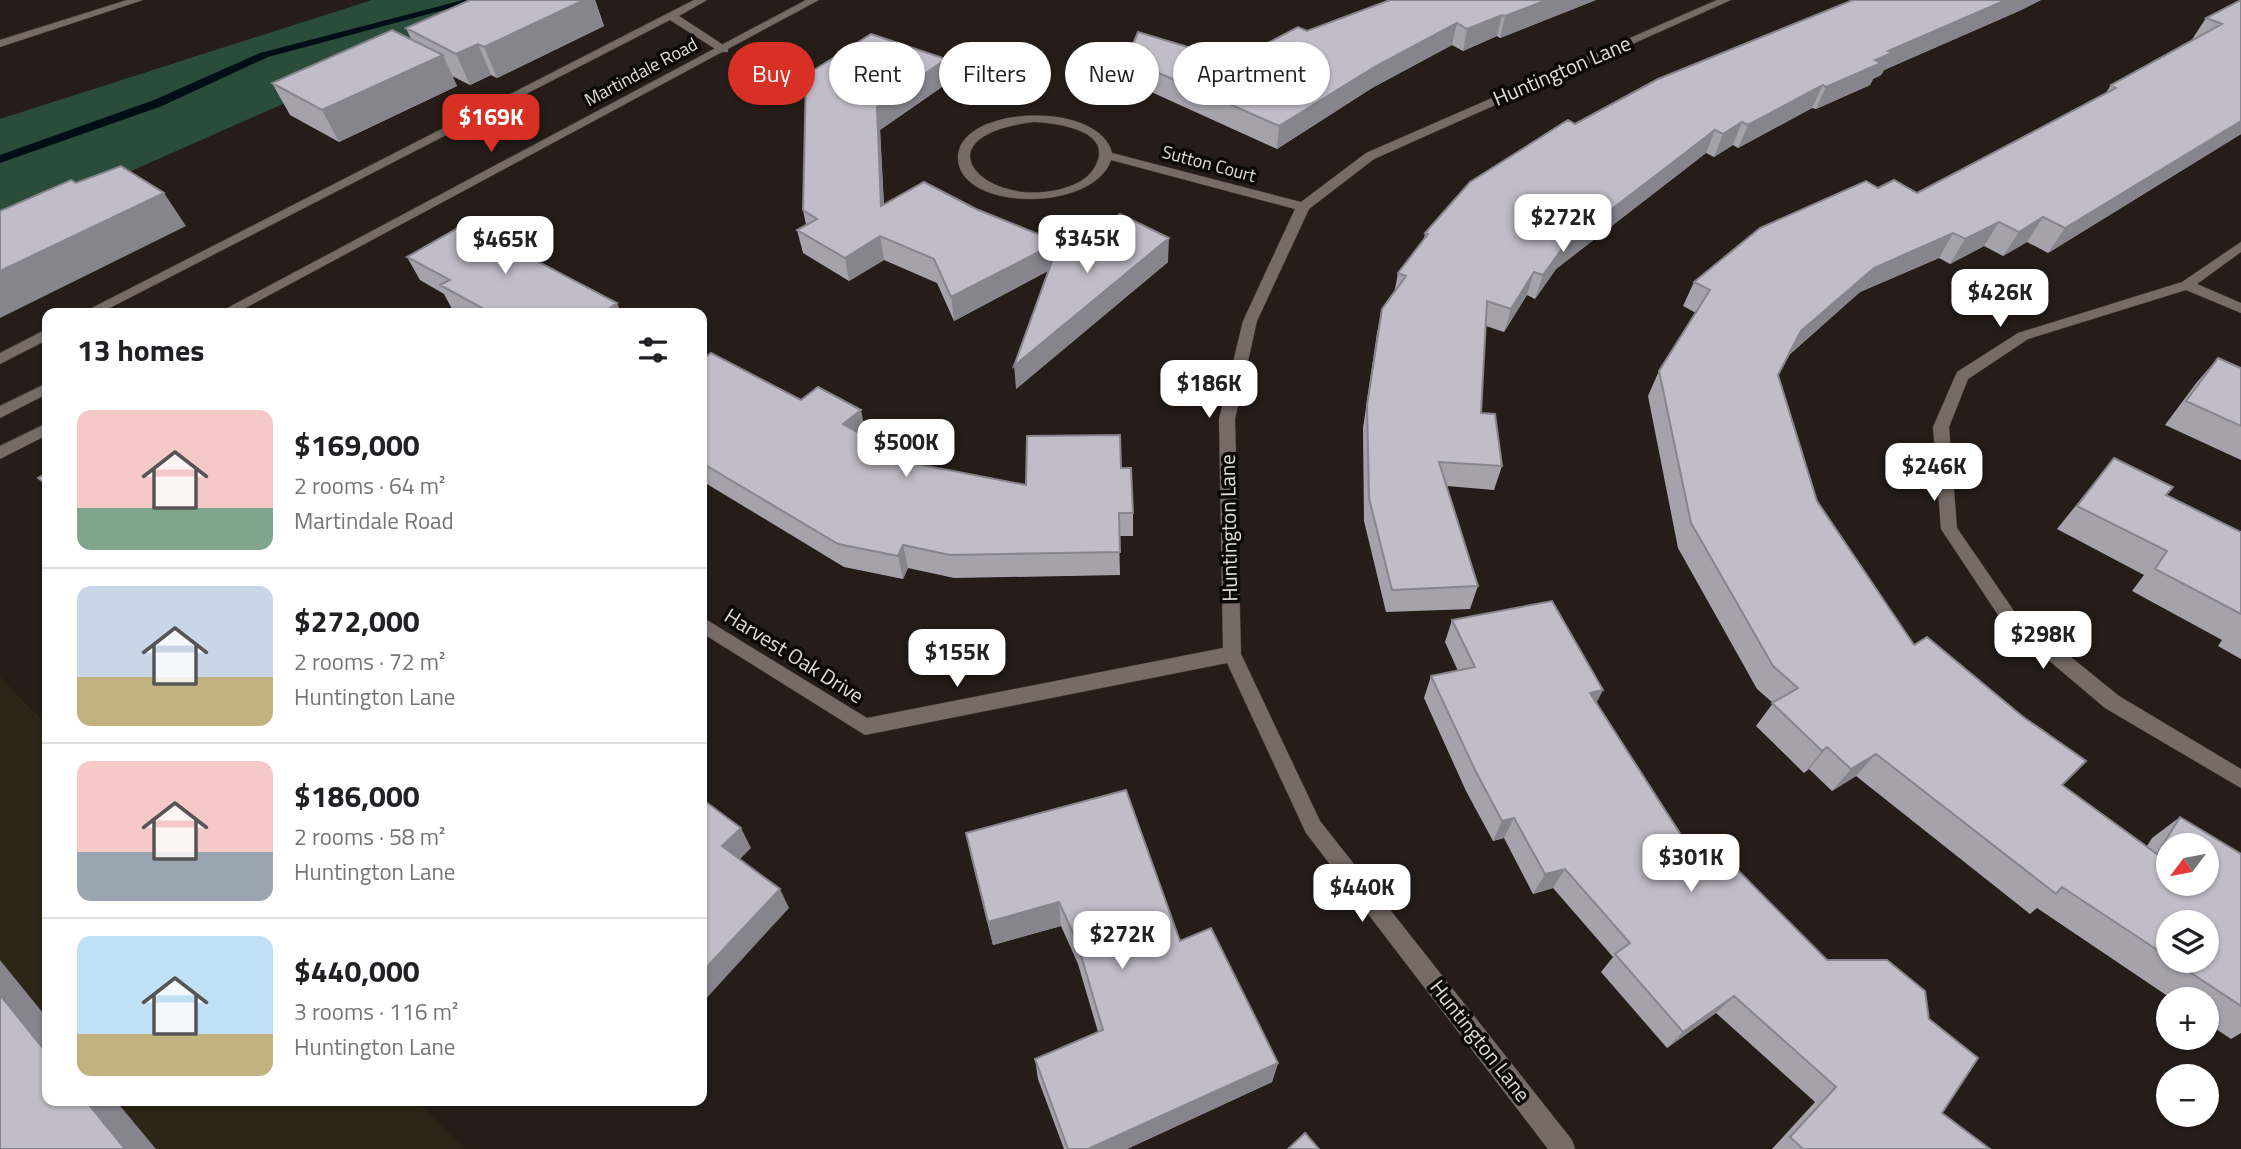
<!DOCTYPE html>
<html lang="en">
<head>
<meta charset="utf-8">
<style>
	:root { --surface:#fff; --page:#f2f2f2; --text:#202124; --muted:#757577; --line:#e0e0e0; --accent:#d93025 }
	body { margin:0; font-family:"Titillium Web",sans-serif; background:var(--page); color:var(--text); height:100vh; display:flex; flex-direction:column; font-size:26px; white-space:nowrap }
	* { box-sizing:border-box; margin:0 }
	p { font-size:23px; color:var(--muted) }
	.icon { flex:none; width:38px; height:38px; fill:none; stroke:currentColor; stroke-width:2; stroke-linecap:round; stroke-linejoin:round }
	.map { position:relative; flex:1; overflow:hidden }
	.side { position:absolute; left:42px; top:308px; width:665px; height:798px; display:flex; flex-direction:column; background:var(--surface); border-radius:14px; box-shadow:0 2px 5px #0004 }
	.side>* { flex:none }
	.banner { position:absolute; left:728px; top:42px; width:665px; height:63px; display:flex; gap:14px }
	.needle { width:46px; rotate:238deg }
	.tools { position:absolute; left:2156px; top:833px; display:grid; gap:14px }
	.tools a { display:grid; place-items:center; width:63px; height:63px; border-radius:50%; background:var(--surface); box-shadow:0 2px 5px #0004; font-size:35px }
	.price { position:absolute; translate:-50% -60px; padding:0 16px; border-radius:14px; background:#fff; color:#222; font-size:23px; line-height:46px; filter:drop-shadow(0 2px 4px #0008) }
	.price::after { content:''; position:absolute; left:50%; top:42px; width:21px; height:16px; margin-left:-10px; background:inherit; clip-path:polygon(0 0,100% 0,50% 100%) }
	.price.current { background:var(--accent); color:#fff }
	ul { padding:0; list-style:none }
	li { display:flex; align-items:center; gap:21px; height:175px; padding:0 35px }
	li+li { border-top:2px solid var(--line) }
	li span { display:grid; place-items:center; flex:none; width:196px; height:140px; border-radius:14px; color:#555 }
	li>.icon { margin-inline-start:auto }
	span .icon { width:84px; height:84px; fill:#fffc; stroke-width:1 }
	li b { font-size:30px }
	h2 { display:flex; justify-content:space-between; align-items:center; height:84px; padding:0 35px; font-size:30px }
	.pill { padding:0 24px; border-radius:32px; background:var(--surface); box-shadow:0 2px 5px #0004; font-size:24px; line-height:63px }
	.pill.current { background:var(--accent); color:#fff }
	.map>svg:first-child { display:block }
</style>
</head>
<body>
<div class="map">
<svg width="2241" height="1149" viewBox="0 0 2241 1149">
	<rect width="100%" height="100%" fill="#261d18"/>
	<path fill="#2d2515" d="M0 677 47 725V1101H417L465 1149H0Z"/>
	<path fill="#2a4c3a" d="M372 0H518L0 229V119Z"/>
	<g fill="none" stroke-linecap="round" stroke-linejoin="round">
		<path fill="#000f16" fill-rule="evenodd" d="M463 0H481L268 57 162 106 0 163V155L154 100 260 53Z"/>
		<defs>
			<path id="service" d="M694 0H707L679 16 728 48V52H720L670 20 100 313H82Z
				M47 329V340L0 364V353Z"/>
			<path id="minor" d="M127 0H143L0 47V40Z
				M1717 0H1731L1374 159 1309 209 1257 321 1235 419 1241 654 1320 821 1572 1140 1575 1149H1548L1306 833 1227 663 865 735 702 633V617L867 718 1223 648 1219 419 1243 321 1295 209 1111 160C1094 213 957 212 958 157 959 105 1100 100 1112 153L1301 202 1366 153ZM1034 122C1054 123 1108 129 1098 160 1094 172 1085 180 1073 185 992 217 909 137 1034 122Z
				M2241 242V252L2197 284 2241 303V313L2186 290 2028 339 1968 379 1949 427 1957 528 2014 611 2119 696 2241 769V788L2105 708 2002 621 1941 529 1933 427 1957 372 2018 333 2182 282Z"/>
			<path id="secondary" d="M806 0H819L236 313H218Z
				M47 383V394L0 418V406Z
				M47 423V435L0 459V446Z"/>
		</defs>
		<use href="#service" stroke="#423a37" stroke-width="1"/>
		<use href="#minor" stroke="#423a37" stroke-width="1"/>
		<use href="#secondary" stroke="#423a37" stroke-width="1"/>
		<use href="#service" fill="#776b66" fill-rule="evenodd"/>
		<use href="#minor" fill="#776b66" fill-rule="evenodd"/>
		<use href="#secondary" fill="#776b66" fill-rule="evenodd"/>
	</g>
	<path fill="#a5a2ac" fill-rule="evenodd" d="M470 0H595L604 26 497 78 491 75 470 85 452 76 457 86 339 142 290 115 272 83 411 39 406 28Z
		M1596 0 1500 38 1497 36 1463 51 1452 45 1372 88 1277 149 1127 81V59L1234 61 1307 31Z
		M1853 0H2041L2019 11 1884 70 1881 75 1873 79 1870 85 1816 109 1812 108 1738 148 1733 145 1714 157 1706 153 1556 269 1535 299 1527 295 1504 332 1486 326 1481 413 1502 466 1494 490 1447 486 1478 586 1470 609 1386 612 1364 521 1363 428 1377 333 1382 309 1394 294 1398 273 1424 239 1425 233 1575 124Z
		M2241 0V134L2048 253 2027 242 2003 256 1984 246 1950 264 1939 258 1860 292 1788 356 1778 375 1817 501 1914 645 2062 785 2147 846 2152 838 2180 817 2241 854V1033L2231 1039 2207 1023V999H2172L2037 908 2030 914 1856 776 1832 791 1809 769 1804 773 1756 726 1773 703 1757 689 1678 548 1648 396 1659 371 1696 313 1683 306 1694 282 1878 188 1917 193 2105 94 2111 85 2191 41 2206 18ZM2168 922 2207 961H2168Z
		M946 59 949 82 880 130 884 205 976 209 1058 245 1076 249 1168 262 1016 389 1048 271 954 321 937 283 884 260 849 281 803 253 797 230 806 225 803 210Z
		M523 246 527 256 624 313H460L452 309 444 294 420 280 407 257Z
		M702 353 866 434 864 436 917 464 1026 485 1121 468 1133 513V536H1119L1120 575 954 578 908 568 903 579 844 567 702 481Z
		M2218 358 2241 368V460L2165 425 2197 382Z
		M2114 458 2166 495 2241 532V659L2218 646 2222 640 2132 591 2144 575 2057 529Z
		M1452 620 1596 703 1692 852 1942 1113 1990 1149H1772L1815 1102 1716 1013 1667 1048 1601 972 1613 957 1553 888 1533 894 1504 838 1493 841 1466 791 1424 698 1431 676 1458 671 1445 642Z
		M966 833 1180 941 1278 1063 1272 1082 1127 1149H1064L1038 1079 1035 1059 1098 1032 1078 964 1061 926 993 945 971 857Z"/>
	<path fill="#86848c" d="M584 0H595L604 26 497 78 484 47Z
		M1547 0H1596L1500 38 1505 16Z
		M2006 0H2041L2019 11 1884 70 1881 75 1873 79 1870 85 1816 109 1826 87 1875 60 1888 51Z
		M1502 15 1497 36 1463 51 1467 29Z
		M1457 23 1452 45 1372 88 1277 149 1279 126 1376 66Z
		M478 44 491 75 470 85 456 54Z
		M443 55 457 86 339 142 322 110Z
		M946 59 949 82 880 130 885 230 881 206 877 107Z
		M1823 85 1812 108 1738 148 1748 125Z
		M2241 121V134L2048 253 2065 228Z
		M1742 122 1733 145 1714 157 1723 134Z
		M1715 130 1706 153 1556 269 1535 299 1543 275 1564 246Z
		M164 193 186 226 0 318V271Z
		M2043 217 2027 242 2003 256 2019 232Z
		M1999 222 1984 246 1950 264 1965 239Z
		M1953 233 1939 258 1860 292 1787 356 1801 331 1874 268Z
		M880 236 884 260 849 281 845 258Z
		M1169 238 1168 262 1016 389 1014 366Z
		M1058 242 1059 265 954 321 951 297Z
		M523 246 533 269 516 250Z
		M1534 272 1527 295 1504 332 1511 309Z
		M617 303 621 313 611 307Z
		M861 410 866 434 849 448 843 424Z
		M903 545 908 568 903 579 898 556Z
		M1603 690 1592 712 1590 693Z
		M1827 747 1809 769 1804 773 1822 751Z
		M1876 754 1856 776 1832 791 1851 769Z
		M1514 818 1504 838 1493 841 1502 821Z
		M741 828 751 848 733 866 722 846Z
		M1565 869 1553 888 1533 894 1545 874Z
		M780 889 789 908 702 1003V972Z
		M1059 902 1061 926 993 945 988 922Z
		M0 960 47 1018V1053L0 995Z
		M1734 996 1716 1013 1667 1048 1683 1032Z
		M1278 1063 1272 1082 1127 1149H1088Z
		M86 1101H116L156 1149H125Z"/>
	<path fill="#c0bcc8" stroke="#86848c" stroke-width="2" fill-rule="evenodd" d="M470 0H584L484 47 478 44 456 54 406 28Z
		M1390 0H1547L1505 16 1502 15 1467 29 1457 23 1376 66 1279 126 1127 59 1138 32 1234 61 1298 27 1307 31Z
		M1853 0H2006L1888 51 1892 53 1875 60 1881 63 1826 87 1823 85 1748 125 1742 122 1723 134 1715 130 1564 246 1543 275 1534 272 1511 309 1487 301 1481 413 1495 414 1502 466 1439 462 1478 586 1392 590 1369 498 1367 405 1382 309 1406 276 1398 273 1428 234 1425 233 1470 182 1568 120 1575 124 1658 79Z
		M2241 0V121L2065 228 2043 217 2019 232 1999 222 1965 239 1953 233 1874 268 1801 331 1778 375 1817 501 1914 645 1927 637 2022 716 2086 761 2062 785 2157 854 2180 817 2241 854V1006L2173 961H2207V922H2168V957L2062 887 2056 894 1876 754 1851 769 1827 747 1822 751 1772 703 1798 688 1773 666 1691 523 1659 371 1710 290 1694 282 1760 228 1866 181 1878 188 1894 180 1917 193 2116 88 2111 85 2222 24 2206 18ZM2168 845H2207V884H2168Z
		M392 30 443 55 322 110 272 83Z
		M871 34 946 59 877 107 881 206 924 182 976 209 1058 242 951 297 934 259 880 236 845 258 797 230 817 219 803 210 806 75Z
		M121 166 164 193 0 271V211L71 180 76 183Z
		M1120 214 1169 238 1014 366 1059 242 1076 249Z
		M472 220 523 246 516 250 617 303 611 307 624 313H491L440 285 450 280 407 257Z
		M702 353 707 356 711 353 801 400 818 387 861 410 843 424 917 464 1026 485 1027 436 1120 435 1121 468H1131L1133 513H1119L1120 552 950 555 903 545 898 556 838 544 702 463Z
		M2218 358 2241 368V426L2186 401Z
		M2114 458 2173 487 2166 495 2241 532V614L2155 569 2167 551 2077 506Z
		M47 473V485L38 478Z
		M1552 601 1603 690 1590 693 1692 852 1709 841 1827 960H1887L1925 991 1929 1019 1978 1058 1942 1113 1990 1149H1803L1790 1137 1836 1087 1734 996 1683 1032 1615 954 1630 943 1565 869 1545 874 1514 818 1502 821 1475 770 1431 676 1475 667 1452 620Z
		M1126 790 1180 941 1211 928 1278 1063 1088 1149H1068L1035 1059 1103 1030 1077 942 1059 902 988 922 966 833Z
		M702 799 741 828 722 846 780 889 702 972Z
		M0 995 47 1053V1101H86L125 1149H0Z
		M1305 1133 1319 1149H1288Z"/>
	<g text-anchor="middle" stroke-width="7" stroke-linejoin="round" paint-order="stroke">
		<g font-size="18" fill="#e3ddd9" stroke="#0c0806">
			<text transform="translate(641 72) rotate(-28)" y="6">Martindale Road</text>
			<text transform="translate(1209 164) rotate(15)" y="6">Sutton Court</text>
		</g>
		<g font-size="21" fill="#e3ddd9" stroke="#0c0806">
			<text transform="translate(1562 71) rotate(-23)" y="7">Huntington Lane</text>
			<text transform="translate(1229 528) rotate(-91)" y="7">Huntington Lane</text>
			<text transform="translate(794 656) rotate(32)" y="7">Harvest Oak Drive</text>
			<text transform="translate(1480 1041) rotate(52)" y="7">Huntington Lane</text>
		</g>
	</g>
</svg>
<div class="tools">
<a><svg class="needle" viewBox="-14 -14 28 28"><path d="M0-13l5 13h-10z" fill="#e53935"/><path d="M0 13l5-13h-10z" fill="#757577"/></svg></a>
<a><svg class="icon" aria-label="layers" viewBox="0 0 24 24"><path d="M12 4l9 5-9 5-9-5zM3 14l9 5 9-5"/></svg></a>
<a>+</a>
<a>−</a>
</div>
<b class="price current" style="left:491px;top:154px">$169K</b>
<b class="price" style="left:1563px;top:254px">$272K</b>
<b class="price" style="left:1087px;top:275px">$345K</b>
<b class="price" style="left:505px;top:276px">$465K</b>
<b class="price" style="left:2000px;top:329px">$426K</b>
<b class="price" style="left:1209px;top:420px">$186K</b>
<b class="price" style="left:906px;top:479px">$500K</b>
<b class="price" style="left:1934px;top:503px">$246K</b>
<b class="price" style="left:2043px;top:671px">$298K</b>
<b class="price" style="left:957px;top:689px">$155K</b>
<b class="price" style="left:1691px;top:894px">$301K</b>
<b class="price" style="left:1362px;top:924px">$440K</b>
<b class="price" style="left:1122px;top:971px">$272K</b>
<div class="banner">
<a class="pill current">Buy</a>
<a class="pill">Rent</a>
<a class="pill">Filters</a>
<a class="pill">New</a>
<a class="pill">Apartment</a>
</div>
<section class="side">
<h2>13 homes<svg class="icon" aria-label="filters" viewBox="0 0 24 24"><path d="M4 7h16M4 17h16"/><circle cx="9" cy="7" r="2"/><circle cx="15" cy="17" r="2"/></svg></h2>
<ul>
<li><span style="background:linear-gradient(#f6c9c9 70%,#7fa58c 0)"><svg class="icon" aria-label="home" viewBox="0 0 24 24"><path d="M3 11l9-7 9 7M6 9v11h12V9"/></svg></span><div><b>$169,000</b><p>2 rooms · 64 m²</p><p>Martindale Road</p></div></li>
<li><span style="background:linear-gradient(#c9d6e8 65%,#c2b280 0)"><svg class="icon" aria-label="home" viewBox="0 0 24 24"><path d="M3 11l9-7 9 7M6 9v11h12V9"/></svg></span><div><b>$272,000</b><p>2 rooms · 72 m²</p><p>Huntington Lane</p></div></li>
<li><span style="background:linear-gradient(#f6c9c9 65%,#9aa5b1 0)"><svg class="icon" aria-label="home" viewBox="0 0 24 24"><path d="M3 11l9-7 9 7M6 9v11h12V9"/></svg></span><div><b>$186,000</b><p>2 rooms · 58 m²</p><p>Huntington Lane</p></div></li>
<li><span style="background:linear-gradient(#bfe0f5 70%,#c2b280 0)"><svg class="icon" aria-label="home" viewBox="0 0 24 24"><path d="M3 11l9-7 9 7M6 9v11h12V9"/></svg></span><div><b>$440,000</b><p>3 rooms · 116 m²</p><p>Huntington Lane</p></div></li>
</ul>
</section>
</div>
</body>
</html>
